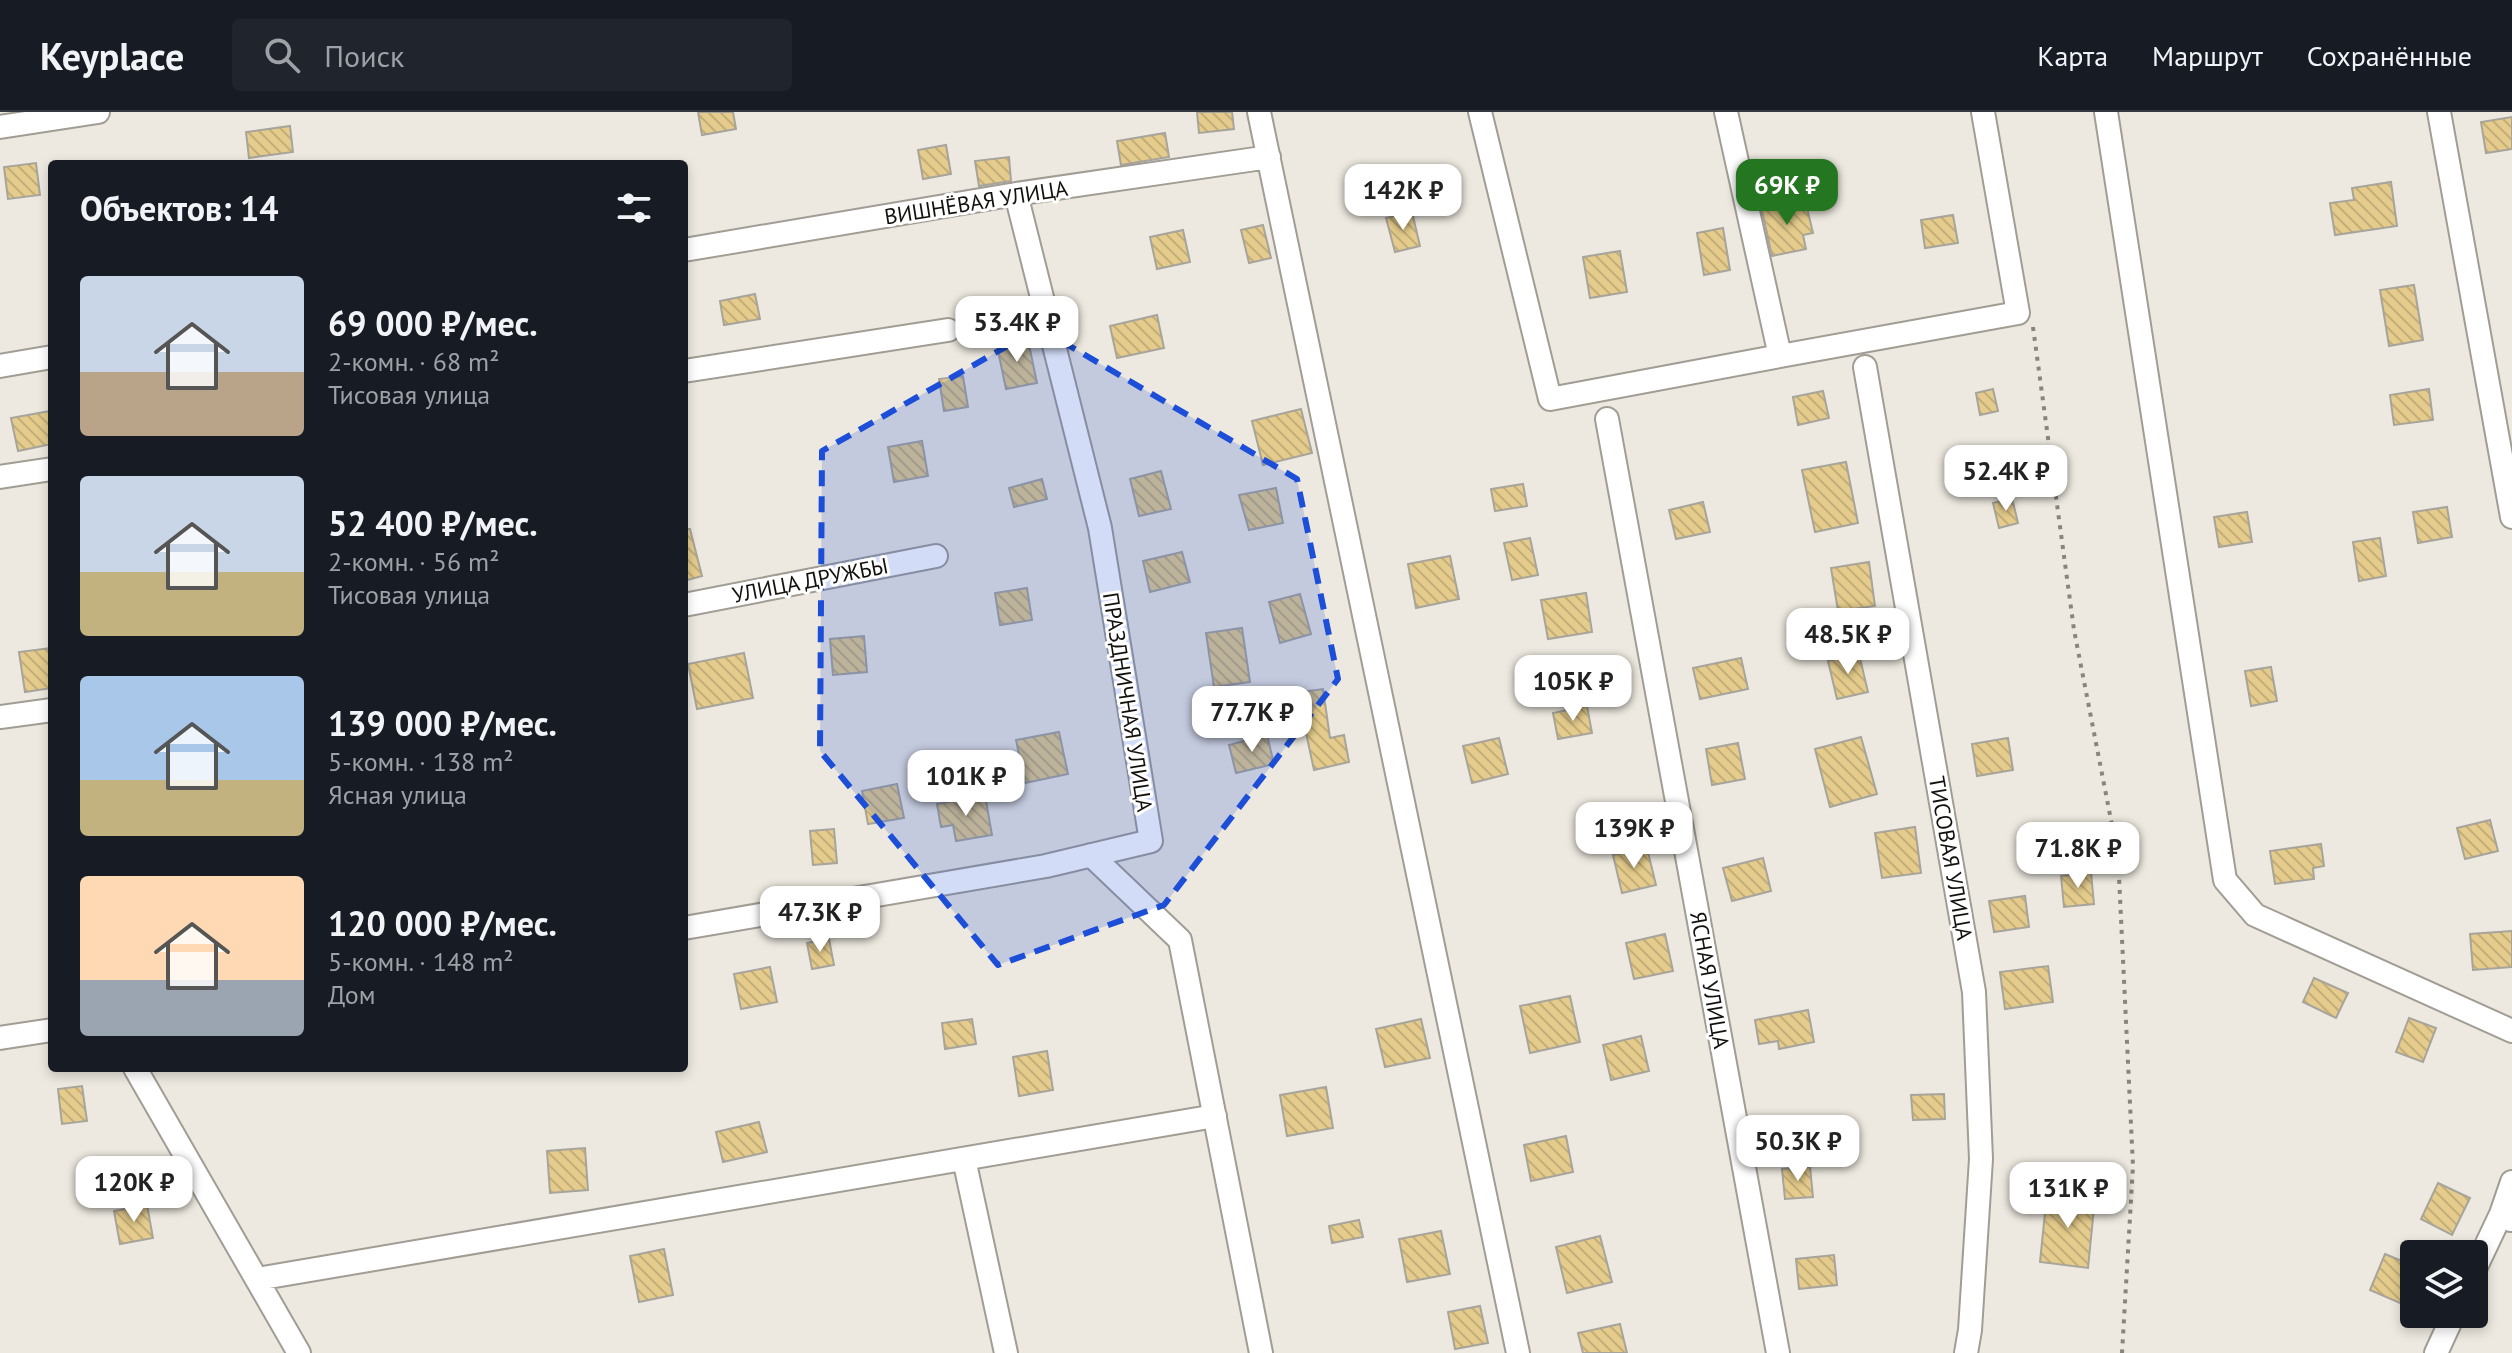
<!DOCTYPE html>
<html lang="ru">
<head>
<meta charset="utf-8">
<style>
	:root { --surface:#171b24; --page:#20242c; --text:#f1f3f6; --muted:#9ea1a6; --line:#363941; --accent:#257620 }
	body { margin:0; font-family:"PT Sans",sans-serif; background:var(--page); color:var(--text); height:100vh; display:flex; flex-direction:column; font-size:30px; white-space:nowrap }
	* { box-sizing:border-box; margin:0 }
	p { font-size:26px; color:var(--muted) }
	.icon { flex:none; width:44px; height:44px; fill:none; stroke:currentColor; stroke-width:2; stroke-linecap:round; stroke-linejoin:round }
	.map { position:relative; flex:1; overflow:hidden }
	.sheet { position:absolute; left:48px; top:48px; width:640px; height:912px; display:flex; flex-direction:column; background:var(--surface); border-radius:8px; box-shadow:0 4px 12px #0003 }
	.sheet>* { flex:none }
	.buttons { position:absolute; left:2400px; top:1128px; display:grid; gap:16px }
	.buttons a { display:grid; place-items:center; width:88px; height:88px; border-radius:8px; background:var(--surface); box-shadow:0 4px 12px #0003; font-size:40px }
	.price { position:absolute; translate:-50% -68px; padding:0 18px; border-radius:16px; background:#fff; color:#222; font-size:26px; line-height:52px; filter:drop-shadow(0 2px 4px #0008) }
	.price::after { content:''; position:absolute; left:50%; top:48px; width:24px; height:18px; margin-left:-12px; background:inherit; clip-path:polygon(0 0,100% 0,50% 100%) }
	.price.selected { background:var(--accent); color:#fff }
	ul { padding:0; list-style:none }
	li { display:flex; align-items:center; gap:24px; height:200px; padding:0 32px }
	li span { display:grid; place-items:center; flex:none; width:224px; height:160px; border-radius:8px; color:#555 }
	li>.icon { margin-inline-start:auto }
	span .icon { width:96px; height:96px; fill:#fffc; stroke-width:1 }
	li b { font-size:34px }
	h2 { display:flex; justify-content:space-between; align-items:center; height:96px; padding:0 32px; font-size:34px }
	header { display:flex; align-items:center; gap:48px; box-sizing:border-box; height:112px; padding:0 40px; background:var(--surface); border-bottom:2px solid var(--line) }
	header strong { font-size:38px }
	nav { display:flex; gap:44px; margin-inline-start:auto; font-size:28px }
	.search { width:560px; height:72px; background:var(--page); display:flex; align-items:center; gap:20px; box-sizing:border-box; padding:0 28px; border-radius:8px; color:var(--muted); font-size:30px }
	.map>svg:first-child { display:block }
</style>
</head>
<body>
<header>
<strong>Keyplace</strong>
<div class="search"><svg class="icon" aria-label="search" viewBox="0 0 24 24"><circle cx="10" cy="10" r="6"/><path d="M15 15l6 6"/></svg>Поиск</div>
<nav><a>Карта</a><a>Маршрут</a><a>Сохранённые</a></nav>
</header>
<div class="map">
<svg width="2512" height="1241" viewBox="0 0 2512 1241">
	<defs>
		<pattern id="building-back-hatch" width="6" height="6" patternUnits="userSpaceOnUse" patternTransform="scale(2)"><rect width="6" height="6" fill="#e5cc8c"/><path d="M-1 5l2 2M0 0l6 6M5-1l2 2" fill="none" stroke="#c3ae78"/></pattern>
	</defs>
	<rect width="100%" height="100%" fill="#ede9e0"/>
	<path fill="url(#building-back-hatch)" stroke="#a7a49b" stroke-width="2" d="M698 0H733L736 17 702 23Z
		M1197 0H1232L1234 17 1199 21Z
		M2512 5V37L2486 41 2481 10Z
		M290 14 293 40 249 46 246 20Z
		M1165 21 1169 45 1121 53 1117 29Z
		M946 33 951 62 923 67 918 38Z
		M1009 45 1011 69 979 74 975 49Z
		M36 51 40 83 8 87 4 55Z
		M2391 70 2397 114 2335 123 2330 91 2354 88 2352 76Z
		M1787 88 1807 96 1813 121 1803 123 1806 137 1772 144 1762 99 1774 90Z
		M1412 100 1420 134 1395 140 1386 106Z
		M1953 103 1958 131 1925 136 1921 108Z
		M1263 113 1271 146 1249 151 1241 118Z
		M1723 116 1730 158 1704 163 1697 121Z
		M1183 118 1190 150 1157 157 1150 125Z
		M1620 139 1627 180 1590 186 1583 145Z
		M2414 173 2423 228 2389 234 2380 178Z
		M755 182 760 207 724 213 720 189Z
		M1157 203 1164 236 1117 246 1110 214Z
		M1028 228 1037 271 1006 277 997 234Z
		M963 264 968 295 944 299 939 267Z
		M1993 277 1998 299 1980 303 1976 281Z
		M2429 277 2433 308 2394 313 2390 283Z
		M1823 279 1829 306 1798 313 1793 285Z
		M1301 297 1312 341 1263 353 1252 309Z
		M50 299 52 332 18 339 11 306Z
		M922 329 928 364 894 370 888 335Z
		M1846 350 1858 411 1815 420 1802 358Z
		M1161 359 1171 397 1139 404 1130 367Z
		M1042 367 1047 387 1014 395 1009 376Z
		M1523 372 1527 394 1495 399 1491 377Z
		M1276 376 1283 411 1249 418 1239 383Z
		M2012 386 2018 411 1999 416 1993 391Z
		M1703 390 1710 420 1676 427 1669 398Z
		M2447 395 2452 425 2418 431 2413 400Z
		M2247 400 2252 430 2219 435 2214 405Z
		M684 417H690L702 464 684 469Z
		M1530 426 1538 463 1512 468 1504 431Z
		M2380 426 2386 464 2359 469 2353 430Z
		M1182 440 1190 470 1150 480 1143 449Z
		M1450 444 1459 487 1416 496 1408 452Z
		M1869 450 1875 494 1838 499 1831 456Z
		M1027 476 1032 508 1000 513 995 481Z
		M1586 481 1592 520 1548 527 1541 488Z
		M1300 482 1311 522 1280 531 1269 490Z
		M1242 516 1250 570 1214 575 1206 521Z
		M864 524 867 560 833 563 830 527Z
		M52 536V576L25 580 19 540Z
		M744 541 753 586 697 597 688 552Z
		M1859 542 1868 580 1837 587 1828 549Z
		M1741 546 1748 577 1700 587 1693 556Z
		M2271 555 2277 589 2251 594 2245 559Z
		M1323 577 1330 626 1344 623 1349 650 1314 658 1306 621 1291 624 1285 582Z
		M1587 594 1592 621 1558 627 1553 601Z
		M1059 620 1068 662 1025 671 1016 628Z
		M1267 623 1274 652 1236 661 1229 633Z
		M1861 625 1877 682 1830 695 1815 637Z
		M1499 626 1508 662 1472 671 1463 634Z
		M2008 626 2013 658 1977 664 1972 632Z
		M1738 631 1745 667 1712 673 1706 637Z
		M897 672 904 706 868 712 862 679Z
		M985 683 992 723 956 729 953 713 941 715 937 692Z
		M2490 708 2498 739 2465 747 2457 716Z
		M1915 715 1921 761 1882 766 1875 721Z
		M834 717 837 751 813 753 810 719Z
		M2321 732 2324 754 2313 756 2314 767 2275 772 2270 739Z
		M1647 736 1656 773 1622 781 1613 743Z
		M1763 746 1771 779 1732 789 1723 756Z
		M2091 761 2094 792 2064 795 2061 764Z
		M2025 784 2029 815 1994 820 1989 789Z
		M2512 819V855L2473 858 2470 822Z
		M1665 822 1673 859 1634 867 1626 831Z
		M829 827 834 853 812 857 807 831Z
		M2048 854 2053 890 2005 897 2000 860Z
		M770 855 777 890 741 897 734 862Z
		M2314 866 2348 881 2336 906 2303 890Z
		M1570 884 1580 930 1530 941 1520 894Z
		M1808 898 1814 930 1779 937 1778 929 1759 932 1755 908Z
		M2409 906 2436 916 2423 950 2396 940Z
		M972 907 976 932 945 937 942 911Z
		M1421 907 1430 946 1385 955 1376 917Z
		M1641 924 1649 959 1611 968 1603 933Z
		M1047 939 1053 978 1019 984 1013 945Z
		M82 974 87 1009 62 1012 58 977Z
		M1326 975 1333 1016 1287 1024 1280 983Z
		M1944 982 1945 1007 1913 1008 1911 983Z
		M759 1010 767 1040 723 1050 716 1020Z
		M1566 1024 1573 1060 1531 1069 1524 1033Z
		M585 1036 588 1078 550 1081 547 1039Z
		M1810 1055 1813 1085 1785 1087 1782 1057Z
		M2438 1071 2470 1086 2452 1123 2421 1107Z
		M2047 1081 2095 1086 2088 1156 2040 1150Z
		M147 1093 153 1126 120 1132 114 1099Z
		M1359 1108 1363 1125 1332 1131 1329 1114Z
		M1441 1119 1450 1162 1407 1170 1399 1127Z
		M1600 1124 1612 1170 1567 1181 1556 1135Z
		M664 1137 673 1183 639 1190 630 1144Z
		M2385 1142 2414 1154V1183L2409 1195 2370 1178Z
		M1834 1143 1837 1173 1799 1177 1796 1147Z
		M1480 1194 1488 1231 1455 1237 1448 1200Z
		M1620 1212 1627 1241H1583L1578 1221Z"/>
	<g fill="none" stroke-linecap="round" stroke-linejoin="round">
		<defs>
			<path id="minor" d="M1259 0 1518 1241
				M1480 0 1550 287 1780 244
				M1726 0 1780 244 2018 201 1983 0
				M2106 0 2225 768 2255 803 2512 919
				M2439 0 2512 405
				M0 15 98 0
				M684 138 1016 82 1269 45
				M0 254 52 245
				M1865 255 1974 880 1981 1047 1970 1218 1966 1241
				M684 259 948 218
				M1607 307 1778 1241
				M0 365 52 357
				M684 493 936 444
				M0 605 52 598
				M1091 743 1180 828 1261 1241
				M684 816 1046 754 1151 729 1100 416 1016 82
				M0 926 52 918
				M135 956 299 1241
				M964 1047 1006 1241
				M2511 1108 2501 1102 2512 1070
				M2474 1159 2501 1102
				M257 1167 1215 1004
				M2436 1241 2454 1202"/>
		</defs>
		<use href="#minor" stroke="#a19d94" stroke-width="26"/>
		<path stroke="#87857e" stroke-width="4" stroke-dasharray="4 6" stroke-linecap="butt" d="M2033 215 2074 518 2118 744 2133 1054 2122 1241"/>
		<use href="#minor" stroke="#fff" stroke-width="22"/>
	</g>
	<path fill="#1d4ed8" fill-opacity="0.2" stroke="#1d4ed8" stroke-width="6" stroke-dasharray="16 10" stroke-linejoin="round" d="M1039 216 1297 367 1338 567 1164 793 998 853 820 639 822 339Z"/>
	<g text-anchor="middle" stroke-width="6" stroke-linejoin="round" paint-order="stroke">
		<g font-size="22" fill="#12110d" stroke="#fff">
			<text transform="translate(976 90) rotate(-9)" y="8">ВИШНЁВАЯ УЛИЦА</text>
			<text transform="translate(810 468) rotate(-11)" y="8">УЛИЦА ДРУЖБЫ</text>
			<text transform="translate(1128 590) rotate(81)" y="8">ПРАЗДНИЧНАЯ УЛИЦА</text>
			<text transform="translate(1951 746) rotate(80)" y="8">ТИСОВАЯ УЛИЦА</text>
			<text transform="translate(1710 868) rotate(80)" y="8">ЯСНАЯ УЛИЦА</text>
		</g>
	</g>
</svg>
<div class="buttons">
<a><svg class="icon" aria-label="layers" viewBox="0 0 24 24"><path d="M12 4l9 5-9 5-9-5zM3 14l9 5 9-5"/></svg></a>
</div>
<b class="price selected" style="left:1787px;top:115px">69K ₽</b>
<b class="price" style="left:1403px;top:120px">142K ₽</b>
<b class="price" style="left:1017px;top:252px">53.4K ₽</b>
<b class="price" style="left:2006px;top:401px">52.4K ₽</b>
<b class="price" style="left:1848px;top:564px">48.5K ₽</b>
<b class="price" style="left:1573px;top:611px">105K ₽</b>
<b class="price" style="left:1252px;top:642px">77.7K ₽</b>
<b class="price" style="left:966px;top:706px">101K ₽</b>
<b class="price" style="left:1634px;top:758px">139K ₽</b>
<b class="price" style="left:2078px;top:778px">71.8K ₽</b>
<b class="price" style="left:820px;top:842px">47.3K ₽</b>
<b class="price" style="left:1798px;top:1071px">50.3K ₽</b>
<b class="price" style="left:134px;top:1112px">120K ₽</b>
<b class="price" style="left:2068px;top:1118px">131K ₽</b>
<section class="sheet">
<h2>Объектов: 14<svg class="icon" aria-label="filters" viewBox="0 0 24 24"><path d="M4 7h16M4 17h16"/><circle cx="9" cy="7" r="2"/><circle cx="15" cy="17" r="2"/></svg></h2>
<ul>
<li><span style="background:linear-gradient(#c9d6e8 60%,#b9a48a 0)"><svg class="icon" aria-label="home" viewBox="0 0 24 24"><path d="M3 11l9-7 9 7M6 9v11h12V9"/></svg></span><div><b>69 000 ₽/мес.</b><p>2-комн. · 68 m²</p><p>Тисовая улица</p></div></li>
<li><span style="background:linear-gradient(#c9d6e8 60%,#c2b280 0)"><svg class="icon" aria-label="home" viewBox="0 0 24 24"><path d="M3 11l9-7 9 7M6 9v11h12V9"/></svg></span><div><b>52 400 ₽/мес.</b><p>2-комн. · 56 m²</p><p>Тисовая улица</p></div></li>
<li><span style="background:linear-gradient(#a9c7e8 65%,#c2b280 0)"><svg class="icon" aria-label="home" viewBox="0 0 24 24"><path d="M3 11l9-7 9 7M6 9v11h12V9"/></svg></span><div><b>139 000 ₽/мес.</b><p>5-комн. · 138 m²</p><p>Ясная улица</p></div></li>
<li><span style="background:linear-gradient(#ffd9b3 65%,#9aa5b1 0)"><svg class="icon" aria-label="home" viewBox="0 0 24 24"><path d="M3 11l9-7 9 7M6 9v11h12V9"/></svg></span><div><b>120 000 ₽/мес.</b><p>5-комн. · 148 m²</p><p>Дом</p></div></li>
</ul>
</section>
</div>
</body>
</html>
